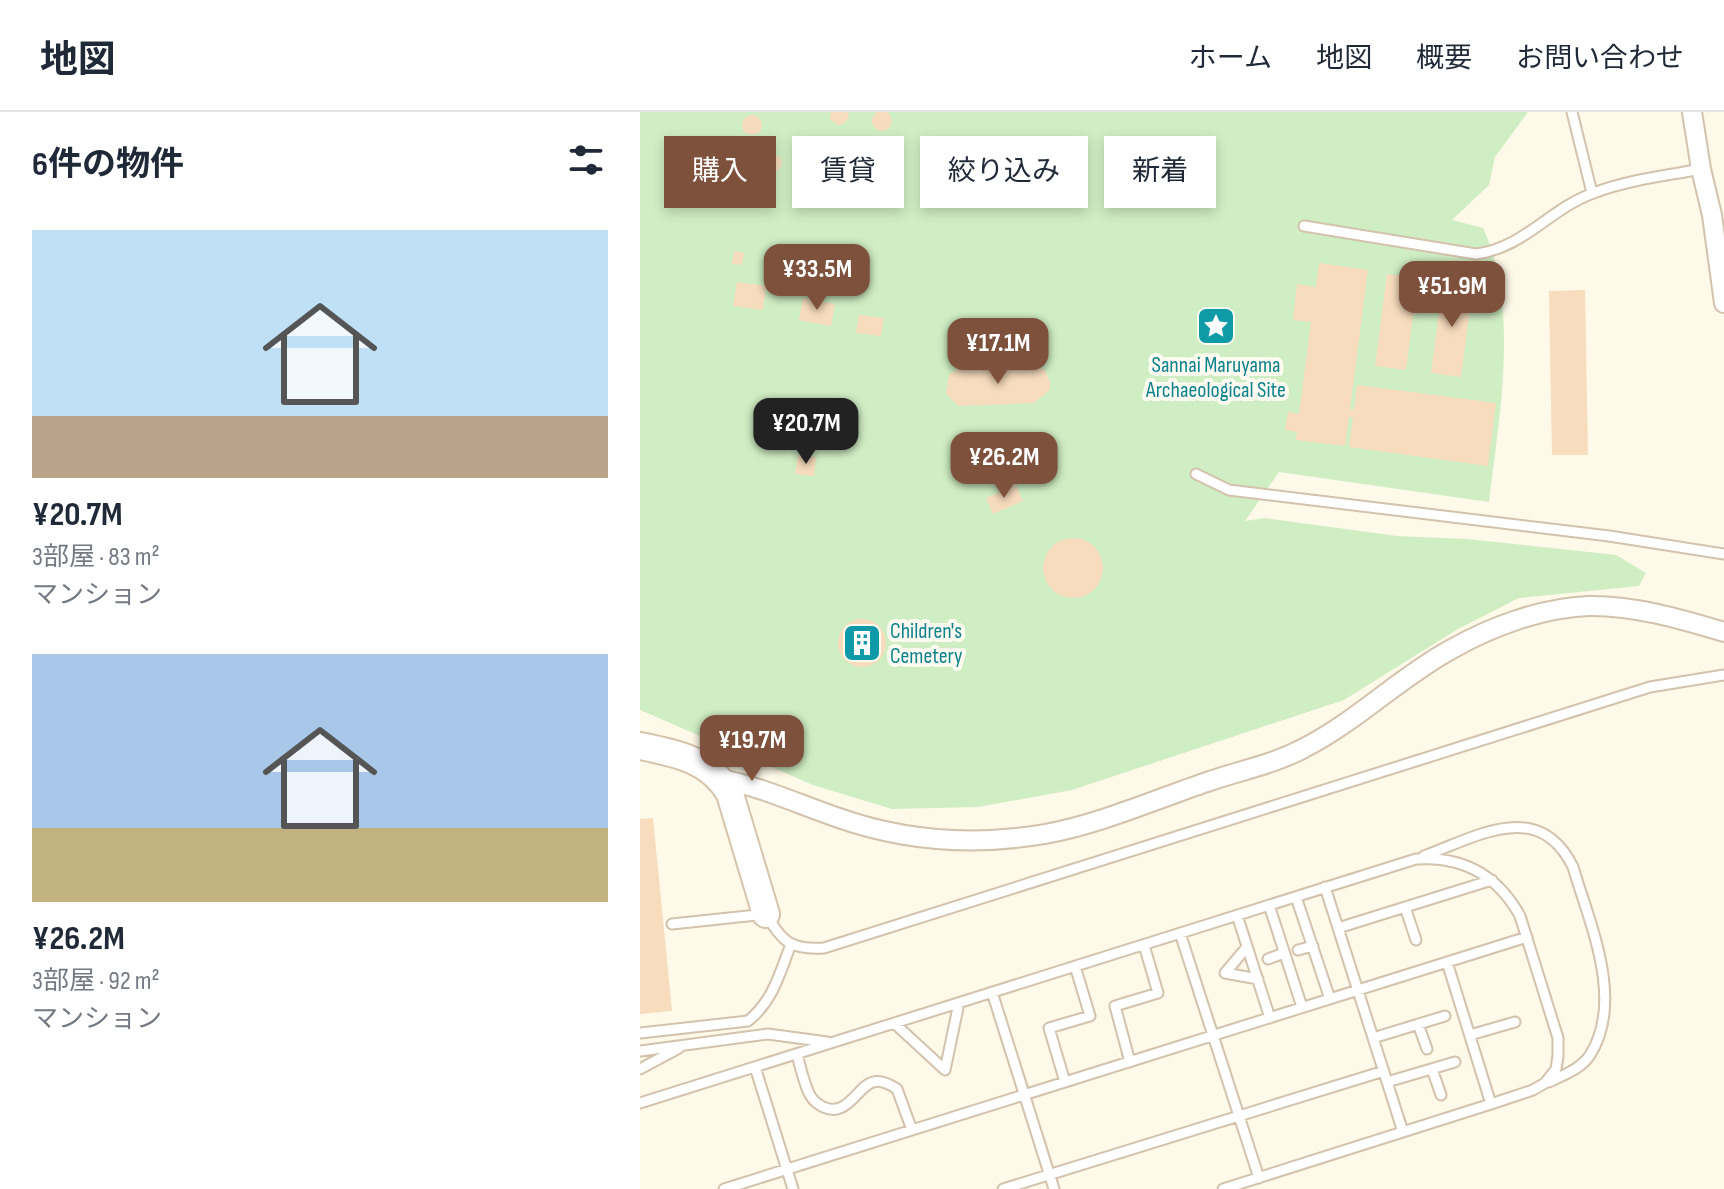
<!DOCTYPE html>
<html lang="ja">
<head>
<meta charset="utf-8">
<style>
	:root { --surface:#fff; --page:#f2f2f3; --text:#1f2937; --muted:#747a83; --line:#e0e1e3; --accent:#7e513c }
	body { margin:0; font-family:"Sofia Sans Condensed","Noto Sans JP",sans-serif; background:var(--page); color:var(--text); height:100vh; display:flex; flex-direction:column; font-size:30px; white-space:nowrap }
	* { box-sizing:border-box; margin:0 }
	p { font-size:26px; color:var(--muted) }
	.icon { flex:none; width:44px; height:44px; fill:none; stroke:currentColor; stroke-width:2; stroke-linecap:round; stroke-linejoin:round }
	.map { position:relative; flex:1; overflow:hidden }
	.sheet { display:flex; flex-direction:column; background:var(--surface); width:640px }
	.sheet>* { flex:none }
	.guide { position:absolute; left:24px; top:24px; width:760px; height:72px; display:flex; gap:16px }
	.price { position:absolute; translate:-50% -68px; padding:0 18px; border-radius:16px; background:var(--accent); color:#fff; font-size:26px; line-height:52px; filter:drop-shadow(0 2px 4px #0008) }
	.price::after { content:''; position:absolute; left:50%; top:48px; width:24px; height:18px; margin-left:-12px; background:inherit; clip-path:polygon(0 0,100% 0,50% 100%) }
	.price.on { background:#222; color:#fff }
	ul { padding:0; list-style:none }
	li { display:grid; align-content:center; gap:16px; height:424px; padding:0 32px }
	li span { display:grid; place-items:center; height:248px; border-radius:0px; color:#555 }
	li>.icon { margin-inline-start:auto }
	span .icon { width:144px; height:144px; fill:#fffc; stroke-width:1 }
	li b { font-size:34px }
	h2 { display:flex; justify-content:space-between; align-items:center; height:96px; padding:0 32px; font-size:34px }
	.tag { padding:0 28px; border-radius:0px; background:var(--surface); box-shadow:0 4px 12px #0003; font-size:28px; line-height:72px }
	.tag.on { background:var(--accent); color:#fff }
	header { display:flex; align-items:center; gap:48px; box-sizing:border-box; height:112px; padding:0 40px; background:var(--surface); border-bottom:2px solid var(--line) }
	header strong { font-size:38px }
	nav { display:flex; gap:44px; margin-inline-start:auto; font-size:28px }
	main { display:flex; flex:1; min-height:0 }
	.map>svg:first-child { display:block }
</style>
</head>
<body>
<header>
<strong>地図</strong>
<nav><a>ホーム</a><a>地図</a><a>概要</a><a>お問い合わせ</a></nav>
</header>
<main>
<section class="sheet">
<h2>6件の物件<svg class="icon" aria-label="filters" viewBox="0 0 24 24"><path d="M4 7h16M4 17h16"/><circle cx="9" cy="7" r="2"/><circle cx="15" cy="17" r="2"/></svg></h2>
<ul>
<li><span style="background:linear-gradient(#bfe0f5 75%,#b9a48a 0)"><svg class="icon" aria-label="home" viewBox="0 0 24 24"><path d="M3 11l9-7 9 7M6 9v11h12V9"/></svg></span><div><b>¥20.7M</b><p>3部屋 · 83 m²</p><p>マンション</p></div></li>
<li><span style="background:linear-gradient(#a9c7e8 70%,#c2b280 0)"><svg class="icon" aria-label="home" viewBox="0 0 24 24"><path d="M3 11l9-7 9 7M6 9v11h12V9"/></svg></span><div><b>¥26.2M</b><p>3部屋 · 92 m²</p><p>マンション</p></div></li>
</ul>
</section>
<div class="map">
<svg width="1084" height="1077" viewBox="0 0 1084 1077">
	<rect width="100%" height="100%" fill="#fef9e8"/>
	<path fill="#d0eec4" d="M0 0H888L855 45 849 73 812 108 843 116C880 194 859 307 849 390L639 360 605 409 624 406 757 424 827 427 976 443 1006 461 999 474 879 486 818 517 704 588 432 678 338 695 252 697 173 673 0 598Z"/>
	<path fill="#f7dcbd" d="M232 9a10 10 0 1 1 20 0a10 10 0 1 1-20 0Z
		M191 0H208L209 5 203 12 198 13 190 7Z
		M102 13a10 10 0 1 1 20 0a10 10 0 1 1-20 0Z
		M58 38a13 13 0 1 1 26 0a13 13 0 1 1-26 0Z
		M359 29 368 31 363 64 382 67 380 78 336 71 338 60 354 63Z
		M126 51a8 8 0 1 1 16 0a8 8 0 1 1-16 0Z
		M212 64a11 11 0 1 1 22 0a11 11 0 1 1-22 0Z
		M94 139 104 141 102 153 92 152Z
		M679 151 728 158 710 297H714L717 273 856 291 848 354 709 335 713 305H709L705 334 656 328 657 320 645 318 648 300 659 302 671 210 653 208 657 172 676 175Z
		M747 162 778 166 766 258 735 254Z
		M803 169 833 173 821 265 791 261Z
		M97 170 126 174 123 198 93 194Z
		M945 178 948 343H912L909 179Z
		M163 186 195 192 191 214 159 208Z
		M219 203 244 206 241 224 216 221Z
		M393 254 405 258 410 270V278L394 291 319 294 306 282 309 263 318 257Z
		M158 343 176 345 174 364 155 362Z
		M376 373 383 389 353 402 346 386Z
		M403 456a30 30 0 1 1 60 0a30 30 0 1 1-60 0Z
		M198 531a24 24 0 1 1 48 0a24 24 0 1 1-48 0Z
		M13 706 32 899 0 902V707Z"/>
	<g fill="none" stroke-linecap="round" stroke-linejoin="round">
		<defs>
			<path id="lane" d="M932 0 952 81
				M664 114 836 142C883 136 909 98 951 82 985 68 1025 64 1061 57
				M556 362 589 378 969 424 1084 442
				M784 744C838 724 899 686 933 755 949 810 985 888 950 943 941 957 923 963 909 970
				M685 775 763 1020
				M656 785 690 887
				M629 793 662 895
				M765 795 776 828
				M597 803 630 906
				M32 812 126 802C142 830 151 838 184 836L1010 575 1084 563
				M698 816 852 768
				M540 821 619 1066
				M607 835 585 861 618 867
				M658 838 673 834
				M628 847 644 841
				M807 850 851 992
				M352 880 414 1077
				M254 911 305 958 319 891
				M778 912 787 937
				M0 921 108 909C133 889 140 861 151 832
				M830 923 875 910
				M733 926 805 904
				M0 939 128 922 187 930
				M157 942C160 954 163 967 168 979 173 992 190 1003 204 994 224 981 227 957 257 977L272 1018
				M490 950 475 894 518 881 504 833
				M115 955 153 1077
				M0 957 39 936
				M792 957 801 983
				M425 970 409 916 450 904 435 854
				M747 970 815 950
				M0 991 776 747C822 744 857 762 880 804L918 926V944L916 957 905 971 893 978 851 992 583 1077
				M84 1077 887 825
				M363 1077 744 959"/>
			<path id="street" d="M1052 0 1061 57 1072 103 1084 191
				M81 667C122 675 158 692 196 705 263 729 335 734 405 722 460 712 514 688 567 670 598 659 635 652 664 636 717 609 759 566 810 538 850 515 901 496 948 494 993 493 1041 507 1084 520"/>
			<path id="secondary" d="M0 634C36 641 71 648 90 682L126 802"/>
		</defs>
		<use href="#lane" stroke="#d3c2ac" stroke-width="13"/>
		<use href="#street" stroke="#d3c2ac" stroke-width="22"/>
		<use href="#secondary" stroke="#d6c3a9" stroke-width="30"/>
		<use href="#lane" stroke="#fff" stroke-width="9"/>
		<use href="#street" stroke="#fff" stroke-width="18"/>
		<use href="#secondary" stroke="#fff" stroke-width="26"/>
	</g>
	<defs>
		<symbol id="sight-square" viewBox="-11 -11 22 22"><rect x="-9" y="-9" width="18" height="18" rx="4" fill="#0f9aa8" stroke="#fffbf1"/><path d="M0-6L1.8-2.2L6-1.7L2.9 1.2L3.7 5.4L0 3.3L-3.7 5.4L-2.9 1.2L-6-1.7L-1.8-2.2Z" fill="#fff"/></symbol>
		<symbol id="building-square" viewBox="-11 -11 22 22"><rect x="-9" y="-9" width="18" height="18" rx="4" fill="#0f9aa8" stroke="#fffbf1"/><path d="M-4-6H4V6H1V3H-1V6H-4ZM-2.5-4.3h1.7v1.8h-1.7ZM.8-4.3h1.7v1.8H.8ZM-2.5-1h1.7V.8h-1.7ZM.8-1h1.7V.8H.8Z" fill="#fff"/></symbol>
	</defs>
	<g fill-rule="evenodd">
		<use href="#sight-square" x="554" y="192" width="44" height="44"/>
		<use href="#building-square" x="200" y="509" width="44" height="44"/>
	</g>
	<g text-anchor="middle" stroke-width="8" stroke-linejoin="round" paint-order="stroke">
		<g font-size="22" fill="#0d838f" stroke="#fffbf1">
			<text x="576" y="260">Sannai Maruyama<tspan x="576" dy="25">Archaeological Site</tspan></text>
			<text x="250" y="526" text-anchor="start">Children's<tspan x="250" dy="25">Cemetery</tspan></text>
		</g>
	</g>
</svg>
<b class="price" style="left:177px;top:200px">¥33.5M</b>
<b class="price" style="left:812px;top:217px">¥51.9M</b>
<b class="price" style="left:358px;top:274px">¥17.1M</b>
<b class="price on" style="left:166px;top:354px">¥20.7M</b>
<b class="price" style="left:364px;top:388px">¥26.2M</b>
<b class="price" style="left:112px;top:671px">¥19.7M</b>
<div class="guide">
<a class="tag on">購入</a>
<a class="tag">賃貸</a>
<a class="tag">絞り込み</a>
<a class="tag">新着</a>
</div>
</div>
</main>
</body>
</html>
